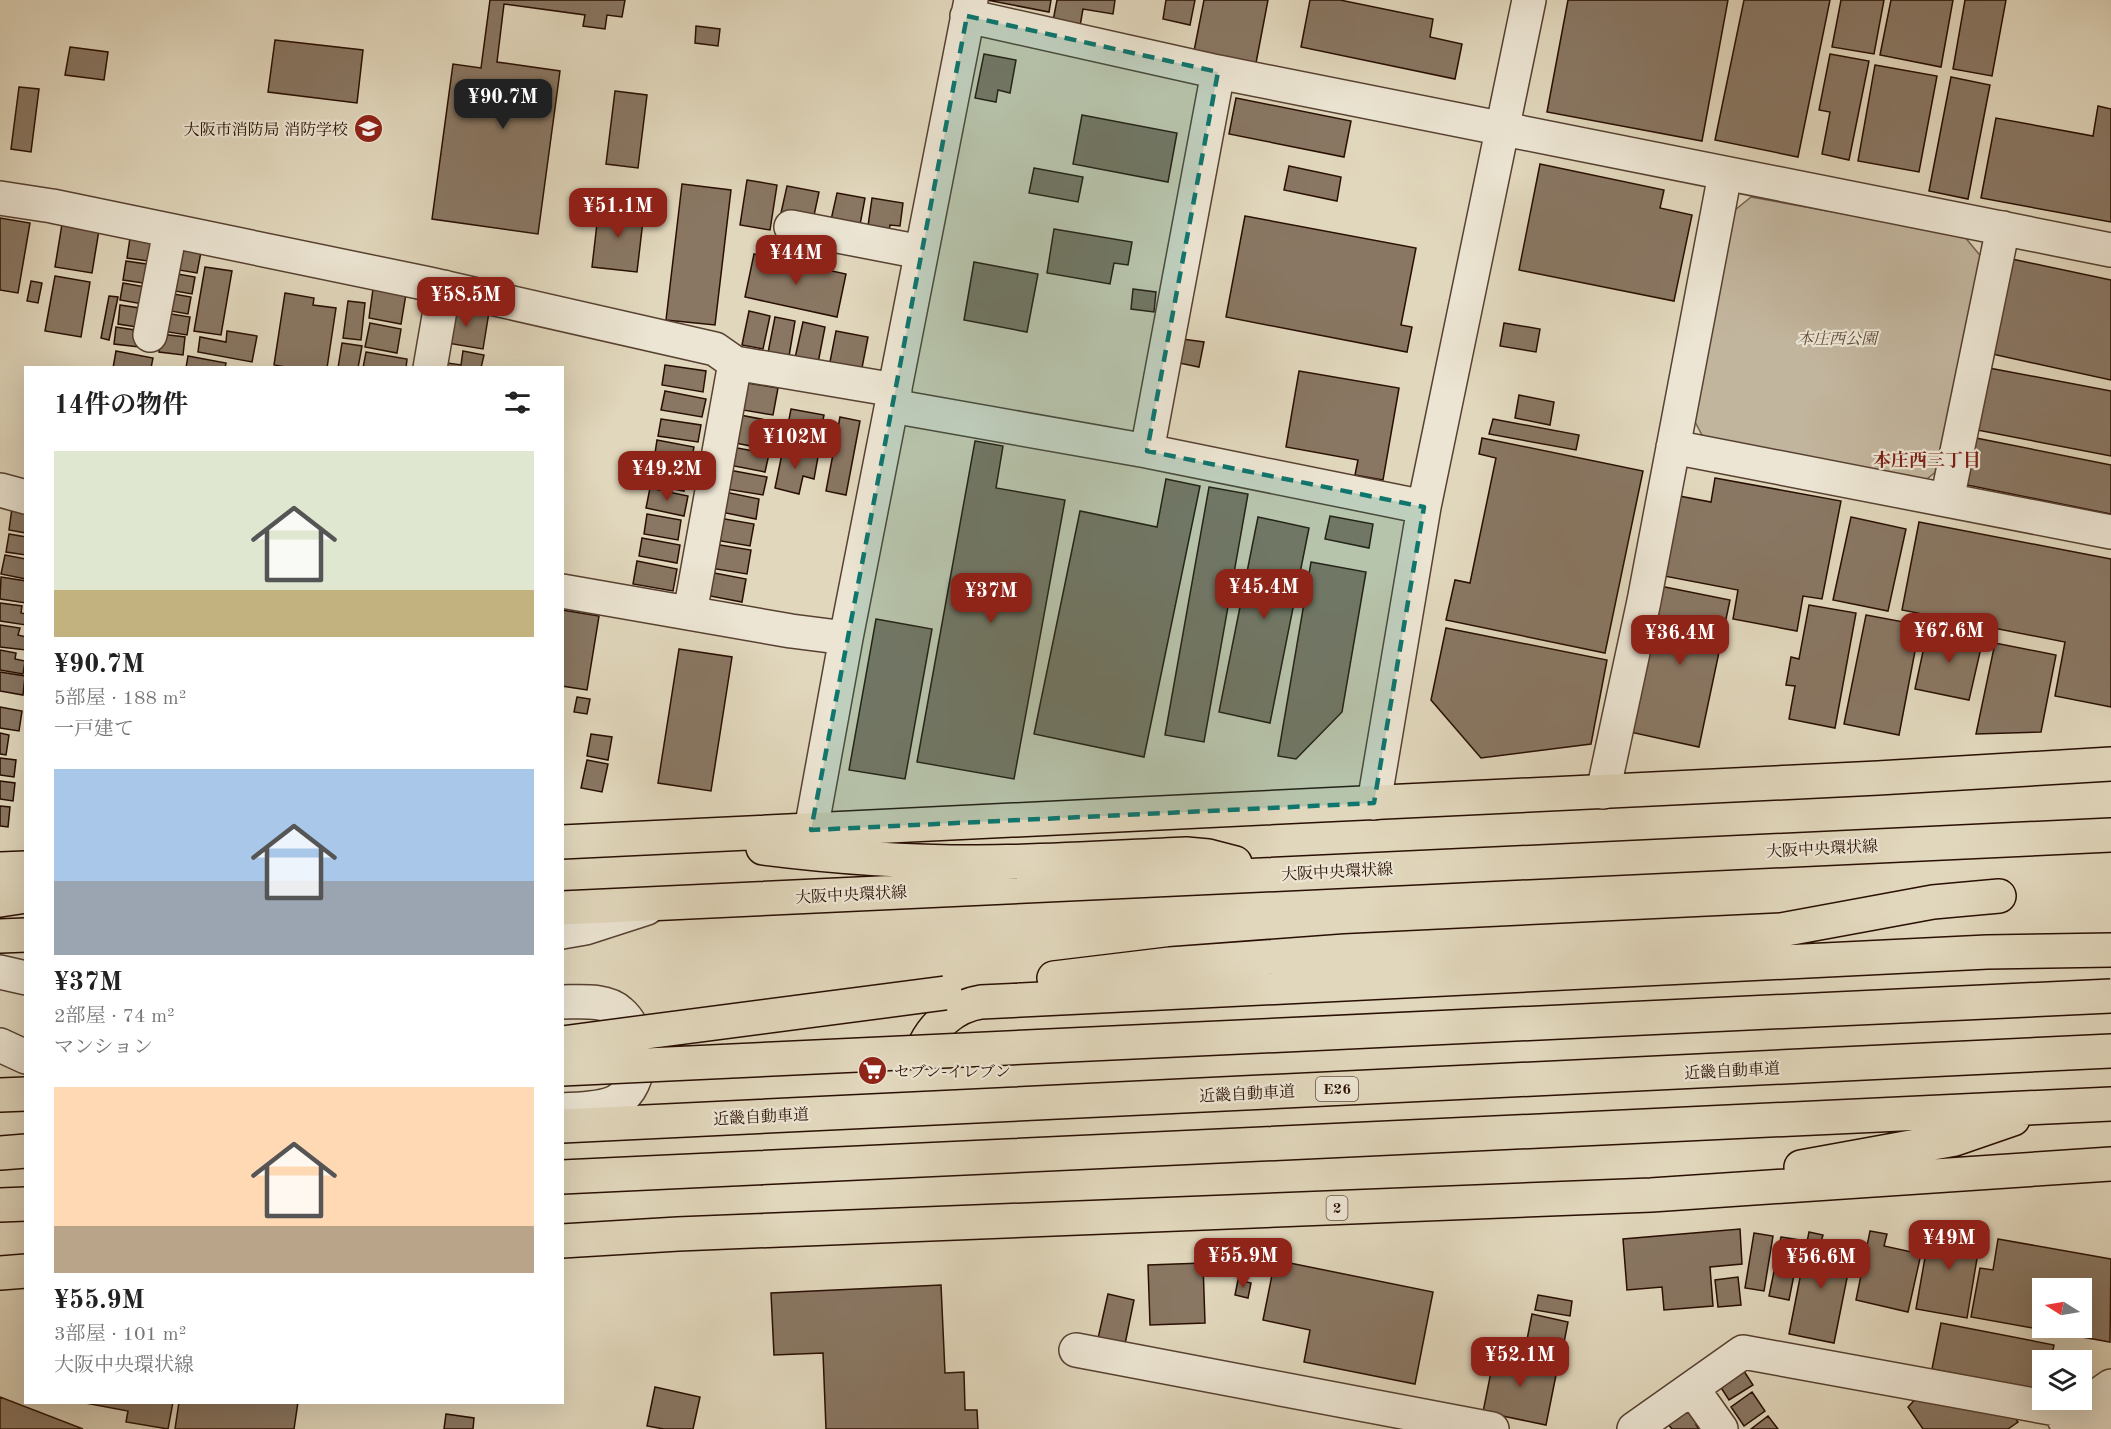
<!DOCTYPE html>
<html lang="ja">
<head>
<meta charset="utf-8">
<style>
	:root { --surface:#fff; --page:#f6f6f6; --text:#222; --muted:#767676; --accent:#8f2418 }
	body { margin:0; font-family:"Old Standard TT","Noto Serif JP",serif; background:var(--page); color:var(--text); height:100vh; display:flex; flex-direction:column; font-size:22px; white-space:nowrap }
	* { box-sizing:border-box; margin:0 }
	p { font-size:20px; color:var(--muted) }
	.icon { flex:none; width:33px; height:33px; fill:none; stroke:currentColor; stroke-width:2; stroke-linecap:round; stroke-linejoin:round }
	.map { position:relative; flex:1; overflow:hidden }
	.details { position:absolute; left:24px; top:366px; width:540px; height:1038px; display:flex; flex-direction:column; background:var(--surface); border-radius:0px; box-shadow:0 6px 24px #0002 }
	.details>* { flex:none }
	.needle { width:39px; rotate:281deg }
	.controls { position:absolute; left:2032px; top:1278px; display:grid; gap:12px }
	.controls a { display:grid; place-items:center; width:60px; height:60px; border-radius:0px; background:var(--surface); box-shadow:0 6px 24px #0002; font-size:30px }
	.price { position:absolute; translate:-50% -51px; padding:0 14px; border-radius:12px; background:var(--accent); color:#fff; font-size:20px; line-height:39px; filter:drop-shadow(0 2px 3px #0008) }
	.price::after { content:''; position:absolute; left:50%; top:36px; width:18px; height:14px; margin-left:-9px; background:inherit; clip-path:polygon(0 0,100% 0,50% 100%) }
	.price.on { background:#222; color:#fff }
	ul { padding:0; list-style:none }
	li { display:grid; align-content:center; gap:12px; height:318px; padding:0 30px }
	li span { display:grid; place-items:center; height:186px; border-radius:0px; color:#555 }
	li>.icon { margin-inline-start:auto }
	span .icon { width:108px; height:108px; fill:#fffc; stroke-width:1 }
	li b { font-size:26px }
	h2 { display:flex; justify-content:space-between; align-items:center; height:72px; padding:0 30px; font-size:26px }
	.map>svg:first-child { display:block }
</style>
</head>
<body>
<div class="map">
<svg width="2111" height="1429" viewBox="0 0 2111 1429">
	<rect width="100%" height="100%" fill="#e1d7bc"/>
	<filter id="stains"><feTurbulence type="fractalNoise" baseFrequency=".00333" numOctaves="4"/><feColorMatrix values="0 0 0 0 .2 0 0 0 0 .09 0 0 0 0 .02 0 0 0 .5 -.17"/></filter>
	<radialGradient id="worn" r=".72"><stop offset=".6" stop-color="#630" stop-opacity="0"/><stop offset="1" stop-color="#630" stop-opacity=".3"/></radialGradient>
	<path fill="#c2b59d" stroke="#766250" stroke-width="1.5" d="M1751 197 1964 236 1983 259 1942 467 1923 482 1703 437 1693 418 1735 210Z"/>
	<path fill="#897763" stroke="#290f03" stroke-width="1.5" fill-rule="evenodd" d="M490 0H625L622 17 607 15 605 29 583 26 585 15 504 4 497 62 560 71 538 234 432 219 453 64 481 68Z
		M987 0H1051L1049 12Z
		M1057 0H1115L1113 14 1083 9 1080 26 1053 21Z
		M1166 0H1195L1190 25 1163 19Z
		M1204 0H1268L1256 63 1194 51Z
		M1310 0H1340L1433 19 1430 37 1462 44 1455 79 1301 47Z
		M1568 0H1728L1702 141 1547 112Z
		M1744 0H1830L1798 157 1715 140Z
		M1841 0H1884L1874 54 1832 47Z
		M1891 0H1953L1941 67 1880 55Z
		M1965 0H2006L1992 76 1953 69Z
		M696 26 720 29 718 46 695 43Z
		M275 40 363 50 357 103 268 92Z
		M70 47 108 52 104 80 65 75Z
		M984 54 1016 60 1010 93 998 90 996 102 975 98Z
		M1830 54 1869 61 1849 160 1822 154 1830 112 1819 110Z
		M1875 65 1937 76 1919 172 1858 161Z
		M1951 77 1990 85 1968 199 1929 191Z
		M19 87 39 89 31 152 11 149Z
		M615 91 647 95 638 168 606 164Z
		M1236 98 1351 121 1344 157 1229 134Z
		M2098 106 2111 109V222L1981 198 1996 118 2093 136Z
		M1082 115 1177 133 1168 182 1073 164Z
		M1540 164 1664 190 1660 208 1692 215 1674 301 1519 270Z
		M1289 166 1341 177 1337 201 1284 190Z
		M1034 168 1083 177 1078 202 1029 193Z
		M747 180 777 185 770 230 740 225Z
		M682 184 731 190 715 325 666 320Z
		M787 186 819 192 813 220 781 213Z
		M837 193 865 198 860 225 831 220Z
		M872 198 903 203 900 226 890 225 888 237 867 233Z
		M599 206 644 212 637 272 592 267Z
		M1245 216 1416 248 1401 325 1412 327 1407 352 1226 317Z
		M0 218 30 223 18 293 0 290Z
		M62 224 99 230 92 273 55 267Z
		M1054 229 1132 242 1128 265 1114 263 1110 284 1047 273Z
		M130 238 158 242 155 262 127 258Z
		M176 248 201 252 197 273 173 269Z
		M754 254 846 274 837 317 745 297Z
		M2012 259 2111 280V380L1992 354Z
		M126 261 153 265 150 284 123 280Z
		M974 262 1038 274 1027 332 964 320Z
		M205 267 232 271 221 335 194 331Z
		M172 273 195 277 192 294 169 290Z
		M55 276 90 282 81 337 45 331Z
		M31 281 42 283 38 303 27 301Z
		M123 283 151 288 148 305 120 300Z
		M373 289 406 294 401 324 369 318Z
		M1133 289 1156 292 1154 312 1131 309Z
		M168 293 191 297 188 314 165 310Z
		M285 293 314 298 313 305 336 308 327 368H291L274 365Z
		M109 296 118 297 109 340 101 338Z
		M348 301 365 303 361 340 343 338Z
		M120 305 146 309 143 328 118 324Z
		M460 307 489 312 483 349 441 342 446 313 458 315Z
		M749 311 770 316 763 349 742 345Z
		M165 313 190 317 187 335 162 331Z
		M775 317 795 321 788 362 767 358Z
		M803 322 825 327 818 363 795 358Z
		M370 323 401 329 397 353 365 347Z
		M1504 323 1540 329 1536 352 1500 346Z
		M116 327 141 331 139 347 114 344Z
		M227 331 257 336 252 362 198 352 200 337 226 342Z
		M836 331 868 337 861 373 829 367Z
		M161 334 185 337 183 355 159 352Z
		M1182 339 1204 342 1199 367 1179 363Z
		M342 343 362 346 358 368H338Z
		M116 351 153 358 151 368H113Z
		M463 351 484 355 481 368H440L441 362 461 365Z
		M366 352 407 359 406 368H363Z
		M188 356 226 363 225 368H186Z
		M665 365 706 371 703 392 662 385Z
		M1989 368 2111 391V456L1977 430Z
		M1299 371 1399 388 1383 480 1355 475 1358 460 1286 447Z
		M742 382 778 388 773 415 737 409Z
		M665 391 706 399 702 417 661 410Z
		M1519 395 1554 402 1550 425 1515 418Z
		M791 409 824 415 817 451 784 445Z
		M735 414 771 421 766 449 730 442Z
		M840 417 860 421 846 495 826 491Z
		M661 419 701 425 698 442 658 436Z
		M1493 419 1579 435 1576 450 1489 434Z
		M1482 438 1643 471 1605 653 1446 620 1455 580 1470 583 1496 458 1479 454Z
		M1976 438 2111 465V514L1967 485Z
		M657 440 694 447 690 467 654 460Z
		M975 441 1003 446 996 488 1065 500 1014 779 917 762Z
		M732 447 769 454 765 472 729 465Z
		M783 449 818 457 814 479 803 476 799 494 775 488Z
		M654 466 687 471 684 491 651 485Z
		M729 470 767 477 763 495 726 489Z
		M1715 478 1841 501 1822 599 1803 596 1797 631 1733 619 1738 590 1664 576 1679 496 1711 502Z
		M1166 479 1200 486 1144 757 1034 734 1080 511 1157 527Z
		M1209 487 1248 494 1204 742 1165 735Z
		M650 488 688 496 684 516 646 508Z
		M725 492 759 499 756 519 721 512Z
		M12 508 26 510V533L9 530Z
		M647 514 681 520 678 540 644 534Z
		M1330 516 1373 524 1369 548 1325 539Z
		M1258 517 1309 528 1270 723 1219 712Z
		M1851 517 1906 529 1888 611 1833 600Z
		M719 518 754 524 750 546 715 540Z
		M1919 522 2111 559V707L2055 696 2065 642 1902 610Z
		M9 534 26 537V555L6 552Z
		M642 538 680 545 677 563 639 556Z
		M714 544 751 550 747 574 710 568Z
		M5 555 26 559V579L1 574Z
		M637 561 677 569 673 591 633 584Z
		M1311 562 1366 572 1342 712 1296 759 1278 756Z
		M709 572 746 579 742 602 705 595Z
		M1 577 26 581V603L0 599Z
		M1660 586 1730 600 1699 747 1630 732Z
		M0 603 22 606 21 613 26 614V625L0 621Z
		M1809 605 1856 613 1835 728 1789 719 1795 686 1786 685 1791 657 1799 659Z
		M562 610 599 616 587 690 562 686Z
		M1866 615 1920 625 1899 735 1844 724Z
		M876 619 932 629 905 779 849 770Z
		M0 625 20 628 18 635 26 637V650L0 647Z
		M1446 628 1607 660 1591 744 1481 758 1431 700Z
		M1928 628 1983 639 1969 700 1915 689Z
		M1995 643 2056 655 2041 732 1976 734Z
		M679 649 732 657 711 791 658 783Z
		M0 650 16 653 15 659 25 661 23 674 0 670Z
		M0 672 25 676 23 695 0 691Z
		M577 697 590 699 587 714 574 712Z
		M0 707 22 711 19 731 0 728Z
		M0 733 9 735 6 755 0 754Z
		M591 734 612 737 608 760 587 756Z
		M0 758 16 760 14 777 0 775Z
		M587 760 608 764 602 792 581 788Z
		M0 781 15 783 13 801 0 799Z
		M0 806 10 807 8 827 0 826Z
		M1740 1229 1742 1264 1710 1267 1713 1306 1664 1310 1662 1287 1627 1290 1623 1239Z
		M1930 1229H1982L1967 1318 1916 1309Z
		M1870 1231 1887 1234 1884 1246 1921 1254 1908 1312 1856 1300Z
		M1809 1232 1823 1235 1821 1242 1853 1248 1834 1343 1789 1334Z
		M1754 1233 1773 1236 1764 1291 1745 1288Z
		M1781 1237 1801 1240 1789 1300 1769 1296Z
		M1998 1239 2111 1259 2110 1342 1971 1317 1980 1268 1993 1270ZM2043 1288H2082V1328H2043Z
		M1275 1260 1433 1292 1415 1384 1304 1362 1310 1330 1263 1320Z
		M1203 1263 1205 1323 1150 1325 1148 1265Z
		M1738 1277 1741 1305 1718 1307 1715 1280Z
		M1238 1280 1251 1283 1248 1298 1235 1295Z
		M941 1285 945 1373 964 1372 965 1410H977L978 1429H826L823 1353 774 1355 771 1293Z
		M1108 1294 1134 1300 1124 1349 1097 1343Z
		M1538 1295 1572 1301 1570 1316 1535 1310Z
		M1532 1314 1568 1322 1561 1358 1525 1350Z
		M1941 1323 2054 1345 2051 1360H2043V1391L1932 1369Z
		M1495 1352 1558 1365 1546 1425 1483 1412Z
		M1740 1365 1753 1385 1729 1400 1716 1380Z
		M655 1387 700 1397 693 1429H664L647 1426Z
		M1752 1392 1765 1411 1744 1426 1731 1407Z
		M1921 1393 2010 1410 2018 1422 2008 1429H1923L1908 1407Z
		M0 1397 83 1429H0Z
		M80 1402H173L168 1429 126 1422 128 1411Z
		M179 1402H298L294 1429H175Z
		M1689 1405 1701 1421 1696 1425 1699 1429H1672L1667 1423Z
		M446 1414 474 1418 473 1429H444Z
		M1768 1416 1778 1429H1751Z"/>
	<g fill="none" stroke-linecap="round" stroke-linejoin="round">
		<defs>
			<path id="minor" d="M967 16 1218 72 2111 250
				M0 198 52 206 429 284 715 349 735 363 895 390
				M791 227 921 252
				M150 335 170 231
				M430 368 444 287
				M892 406 1147 451 1424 507
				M1673 447 2111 532
				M1147 451 1218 72
				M0 490 26 497
				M1947 500 2003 228
				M562 591 791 631 846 638
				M690 613 735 363
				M1603 792 1644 601 1725 174
				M1374 803 1424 507 1529 0
				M811 830 846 638 971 0
				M562 932 585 928 647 908
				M0 972 26 978
				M562 1002C580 1002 606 999 620 1012 644 1032 645 1085 617 1101 604 1109 577 1109 562 1110
				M0 1045 26 1057
				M1076 1350 1492 1429
				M1692 1388 1721 1429
				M2064 1419 2111 1386
				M1634 1429 1743 1352 2111 1419"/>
			<path id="major" d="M562 842 1878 778 2111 764
				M763 848C834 857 905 862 977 862 1047 862 1117 857 1186 854L1208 856 1235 863
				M0 869 26 868
				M0 900 26 896
				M562 908 2111 835
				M0 936 26 935
				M1801 1167 1955 1139 2013 1119
				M562 1177 2111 1104
				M0 1205 26 1204
				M562 1241 678 1234 1651 1195 2111 1164
				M0 1273 26 1271"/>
			<path id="highway" d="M1054 978 1170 964 1345 951 1781 930 1933 902 1999 896
				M922 1051C932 1026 954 1006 981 1002L1987 952 2111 950
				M0 1095 26 1094
				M562 1126 2111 1051
				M0 1153 26 1151"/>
		</defs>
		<use href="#minor" stroke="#574131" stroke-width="36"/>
		<use href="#major" stroke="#290f03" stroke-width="36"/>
		<use href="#highway" stroke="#290f03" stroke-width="36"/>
		<use href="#minor" stroke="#ece5d3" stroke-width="33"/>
		<use href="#major" stroke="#e1d7bc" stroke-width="33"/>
		<use href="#highway" stroke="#e1d7bc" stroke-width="33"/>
		<defs>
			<path id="highway-bridge" d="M562 1043 945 993
				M562 1069 2111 996"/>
		</defs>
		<use href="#highway-bridge" stroke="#290f03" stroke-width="36" stroke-linecap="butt"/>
		<use href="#highway-bridge" stroke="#e1d7bc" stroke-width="33"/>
	</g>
	<path fill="#0f766e" fill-opacity="0.2" stroke="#0f766e" stroke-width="4.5" stroke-dasharray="12 8" stroke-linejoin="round" d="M967 16 1218 72 1147 451 1424 507 1374 803 811 830Z"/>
	<defs>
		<symbol id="school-disc" viewBox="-11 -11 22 22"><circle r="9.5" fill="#8f2418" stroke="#ece5d3"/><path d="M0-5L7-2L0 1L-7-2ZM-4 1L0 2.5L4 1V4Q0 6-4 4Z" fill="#fff"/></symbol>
		<symbol id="supermarket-disc" viewBox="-11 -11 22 22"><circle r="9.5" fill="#8f2418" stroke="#ece5d3"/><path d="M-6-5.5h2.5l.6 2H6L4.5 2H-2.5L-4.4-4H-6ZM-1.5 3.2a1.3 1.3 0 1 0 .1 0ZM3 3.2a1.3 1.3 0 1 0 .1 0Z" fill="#fff"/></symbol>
	</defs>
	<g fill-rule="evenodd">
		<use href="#school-disc" x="352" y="112" width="33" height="33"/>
		<use href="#supermarket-disc" x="856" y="1054" width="33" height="33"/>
	</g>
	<g text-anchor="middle" stroke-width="4.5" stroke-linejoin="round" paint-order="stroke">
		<g fill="#ece5d3" stroke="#644f41" stroke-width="1.5">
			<rect x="1316" y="1077" width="42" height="24" rx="4.5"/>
			<rect x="1326.5" y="1196" width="21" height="24" rx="4.5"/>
		</g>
		<g font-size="15" font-weight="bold" fill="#290f03">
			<text x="1337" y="1094">E26</text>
			<text x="1337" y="1213">2</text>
		</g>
		<g font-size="16" fill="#290f03" stroke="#ece5d3" text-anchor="end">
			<text x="348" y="135">大阪市消防局 消防学校</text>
			<text x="894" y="1077" text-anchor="start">セブン-イレブン</text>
		</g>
		<g font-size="16" font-style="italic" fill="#5f4939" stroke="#ece5d3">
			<text x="1837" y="344">本庄西公園</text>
		</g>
		<g font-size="16" fill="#290f03" stroke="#ece5d3">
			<text transform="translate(1822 848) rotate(-3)" y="6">大阪中央環状線</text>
			<text transform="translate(1337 871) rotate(-3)" y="6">大阪中央環状線</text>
			<text transform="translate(851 894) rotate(-3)" y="6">大阪中央環状線</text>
			<text transform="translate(1732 1070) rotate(-3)" y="6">近畿自動車道</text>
			<text transform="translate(1247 1093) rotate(-3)" y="6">近畿自動車道</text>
			<text transform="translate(761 1116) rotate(-3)" y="6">近畿自動車道</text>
		</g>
		<g font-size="18" font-weight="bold" fill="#7a1f14" stroke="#ece5d3">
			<text x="1927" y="466">本庄西三丁目</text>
		</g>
	</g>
	<rect width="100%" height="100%" filter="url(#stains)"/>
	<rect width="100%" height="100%" fill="url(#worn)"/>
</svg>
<div class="controls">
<a><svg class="needle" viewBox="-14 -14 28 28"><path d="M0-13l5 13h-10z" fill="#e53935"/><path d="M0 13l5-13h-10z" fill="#767676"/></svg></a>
<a><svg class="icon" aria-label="layers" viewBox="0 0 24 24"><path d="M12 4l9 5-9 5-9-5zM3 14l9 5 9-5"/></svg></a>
</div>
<b class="price on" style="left:503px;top:130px">¥90.7M</b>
<b class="price" style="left:618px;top:239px">¥51.1M</b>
<b class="price" style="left:796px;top:286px">¥44M</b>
<b class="price" style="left:466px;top:328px">¥58.5M</b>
<b class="price" style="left:795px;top:470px">¥102M</b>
<b class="price" style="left:667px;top:502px">¥49.2M</b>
<b class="price" style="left:1264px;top:620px">¥45.4M</b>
<b class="price" style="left:991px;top:624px">¥37M</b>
<b class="price" style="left:1949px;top:664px">¥67.6M</b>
<b class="price" style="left:1680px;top:666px">¥36.4M</b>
<b class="price" style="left:1949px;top:1271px">¥49M</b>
<b class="price" style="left:1243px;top:1289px">¥55.9M</b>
<b class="price" style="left:1821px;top:1290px">¥56.6M</b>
<b class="price" style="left:1520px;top:1388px">¥52.1M</b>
<section class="details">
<h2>14件の物件<svg class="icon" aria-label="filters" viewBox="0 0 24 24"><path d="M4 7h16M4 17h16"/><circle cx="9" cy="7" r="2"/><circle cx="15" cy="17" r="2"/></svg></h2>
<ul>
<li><span style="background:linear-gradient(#dfe7d0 75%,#c2b280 0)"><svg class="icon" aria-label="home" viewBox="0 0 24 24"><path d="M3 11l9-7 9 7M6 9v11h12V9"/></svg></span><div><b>¥90.7M</b><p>5部屋 · 188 m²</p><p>一戸建て</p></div></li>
<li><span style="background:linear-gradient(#a9c7e8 60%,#9aa5b1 0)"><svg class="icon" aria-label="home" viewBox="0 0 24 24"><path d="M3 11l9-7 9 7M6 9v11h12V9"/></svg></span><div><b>¥37M</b><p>2部屋 · 74 m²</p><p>マンション</p></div></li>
<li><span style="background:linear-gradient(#ffd9b3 75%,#b9a48a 0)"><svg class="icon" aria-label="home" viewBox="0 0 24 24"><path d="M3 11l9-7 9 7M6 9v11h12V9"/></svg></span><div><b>¥55.9M</b><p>3部屋 · 101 m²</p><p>大阪中央環状線</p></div></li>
</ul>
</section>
</div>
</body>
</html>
